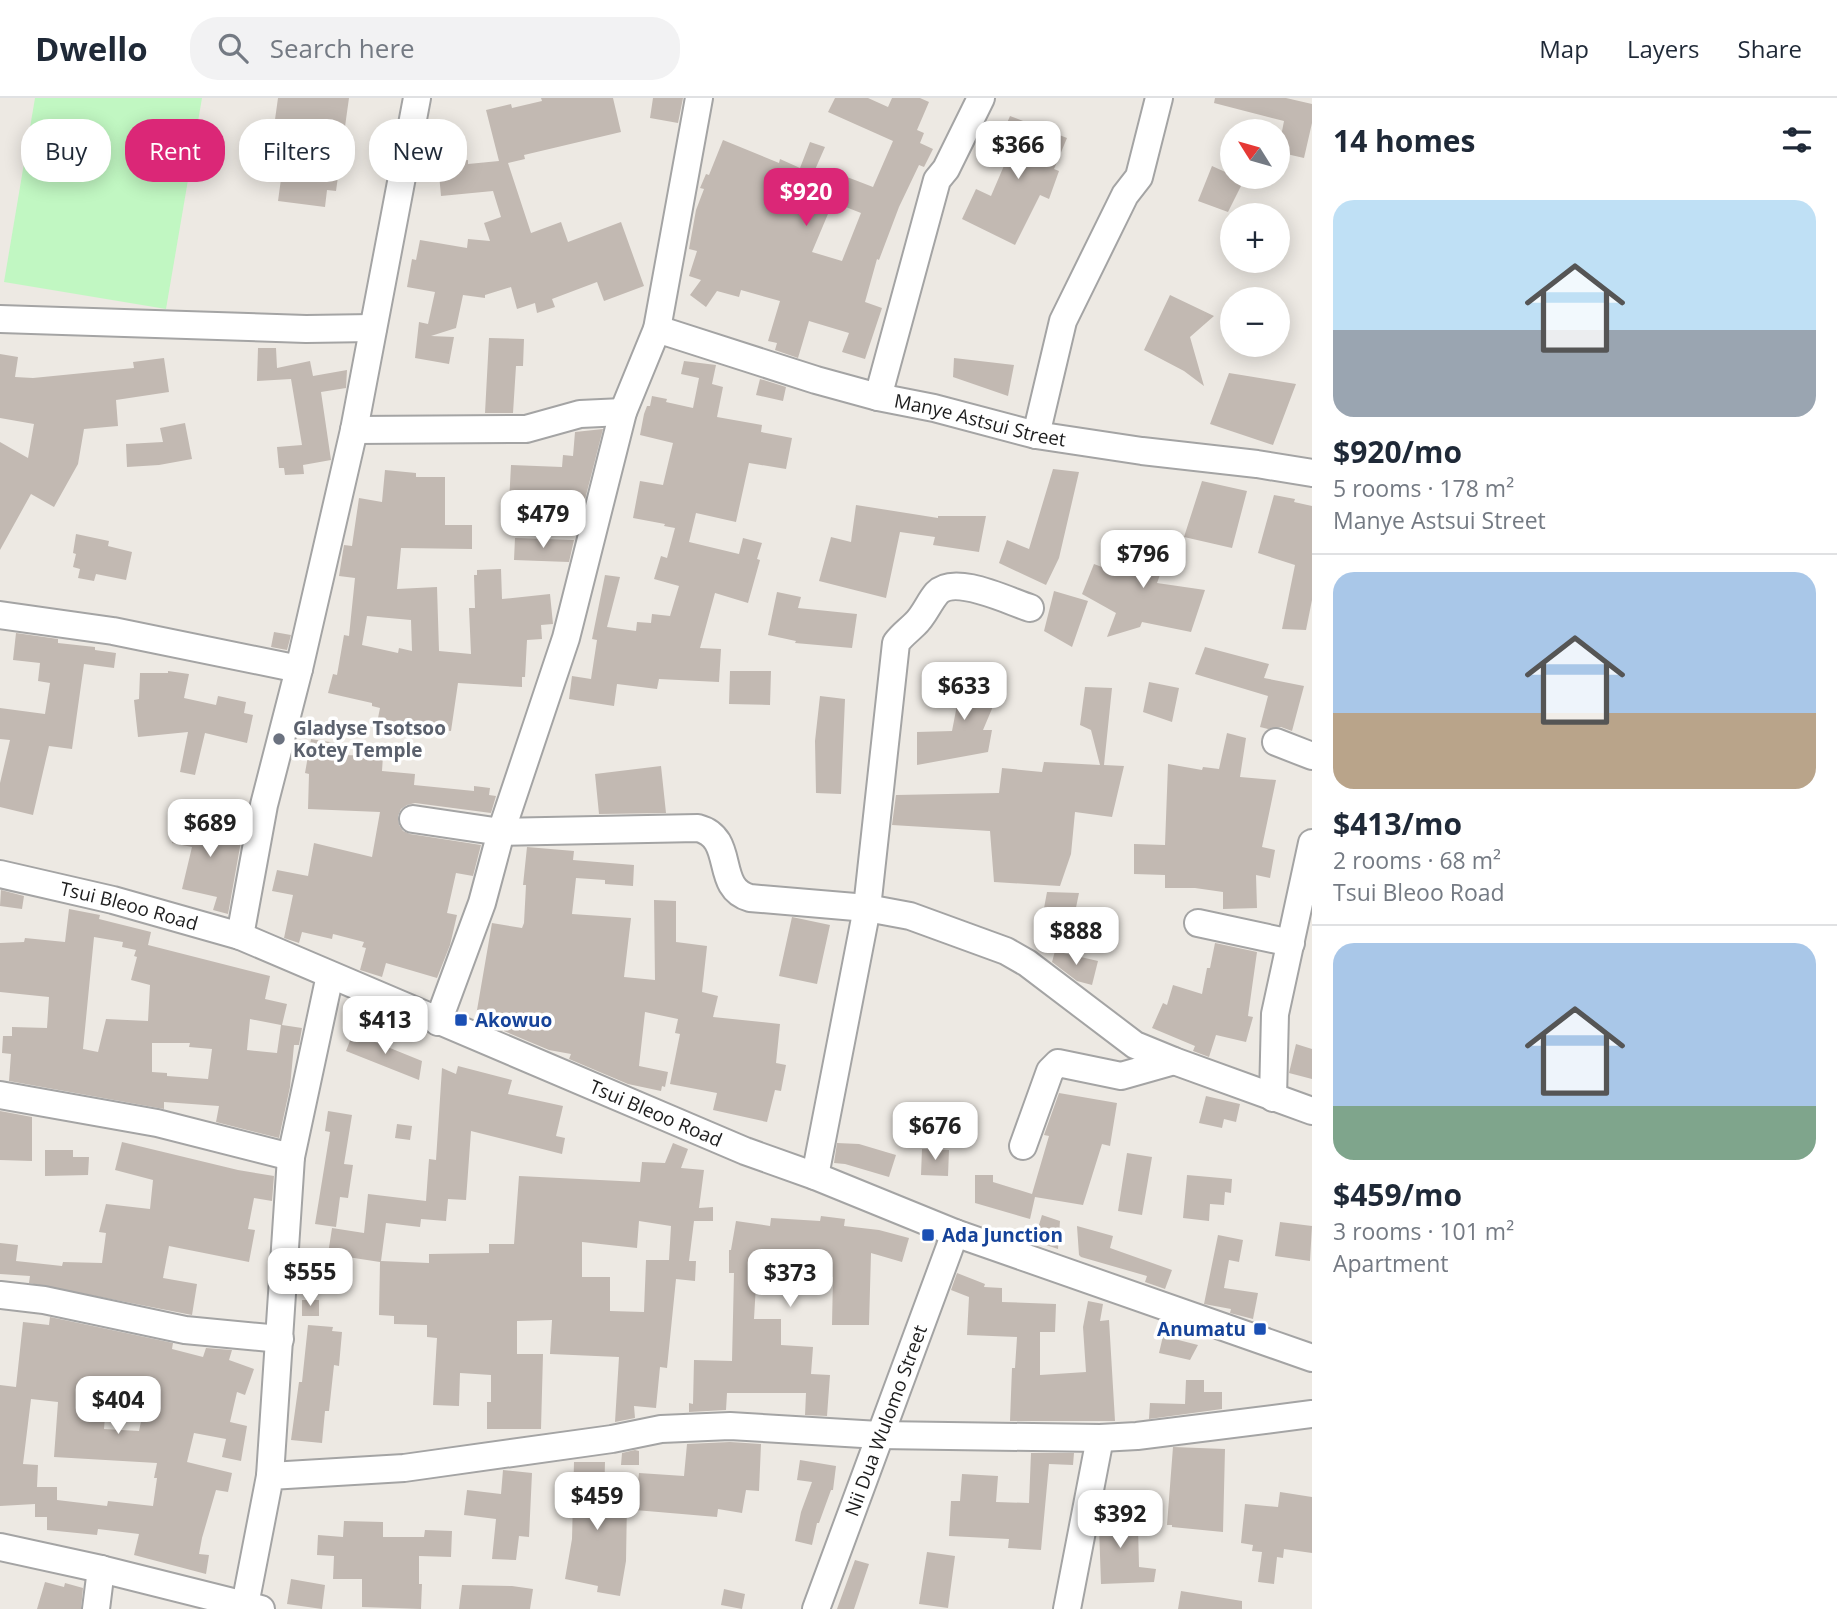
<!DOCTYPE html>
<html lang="en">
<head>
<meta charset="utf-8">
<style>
	:root { --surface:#fff; --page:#f2f2f3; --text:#1f2937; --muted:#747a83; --line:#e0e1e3; --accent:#db2777 }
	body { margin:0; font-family:"Open Sans",sans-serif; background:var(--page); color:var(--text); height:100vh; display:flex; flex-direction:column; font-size:26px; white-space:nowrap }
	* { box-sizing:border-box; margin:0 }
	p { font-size:23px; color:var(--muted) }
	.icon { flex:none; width:38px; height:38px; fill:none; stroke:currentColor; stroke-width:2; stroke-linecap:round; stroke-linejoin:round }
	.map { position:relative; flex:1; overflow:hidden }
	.side { display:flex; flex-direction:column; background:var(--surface); width:525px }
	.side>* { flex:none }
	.guide { position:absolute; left:21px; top:21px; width:665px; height:63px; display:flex; gap:14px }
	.needle { width:46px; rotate:307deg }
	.tools { position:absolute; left:1220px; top:21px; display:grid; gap:14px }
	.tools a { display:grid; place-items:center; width:70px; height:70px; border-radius:50%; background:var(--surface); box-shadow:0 4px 18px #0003; font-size:35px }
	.price { position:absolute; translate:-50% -60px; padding:0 16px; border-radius:14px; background:#fff; color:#222; font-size:23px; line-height:46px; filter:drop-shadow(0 2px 4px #0008) }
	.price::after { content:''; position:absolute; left:50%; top:42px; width:21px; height:16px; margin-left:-10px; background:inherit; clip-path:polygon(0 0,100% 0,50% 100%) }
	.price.active { background:var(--accent); color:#fff }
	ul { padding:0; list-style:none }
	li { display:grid; align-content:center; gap:14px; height:371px; padding:0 21px }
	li+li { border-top:2px solid var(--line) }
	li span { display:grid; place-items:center; height:217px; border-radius:21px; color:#555 }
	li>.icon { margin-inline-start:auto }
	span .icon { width:126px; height:126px; fill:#fffc; stroke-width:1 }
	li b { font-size:30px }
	h2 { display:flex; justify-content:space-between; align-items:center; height:84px; padding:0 21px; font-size:30px }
	.chip { padding:0 24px; border-radius:28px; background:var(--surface); box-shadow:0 4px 18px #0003; font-size:24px; line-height:63px }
	.chip.active { background:var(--accent); color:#fff }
	header { display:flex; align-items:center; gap:42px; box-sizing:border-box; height:98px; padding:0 35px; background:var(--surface); border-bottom:2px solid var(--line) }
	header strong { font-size:33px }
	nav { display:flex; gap:38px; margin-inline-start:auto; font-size:24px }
	.search { width:490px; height:63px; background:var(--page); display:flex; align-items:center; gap:18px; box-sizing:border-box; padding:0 24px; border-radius:28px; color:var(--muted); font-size:26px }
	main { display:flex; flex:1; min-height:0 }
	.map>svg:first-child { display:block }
</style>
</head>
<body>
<header>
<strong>Dwello</strong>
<div class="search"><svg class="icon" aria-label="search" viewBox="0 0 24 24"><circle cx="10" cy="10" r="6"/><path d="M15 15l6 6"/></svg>Search here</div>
<nav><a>Map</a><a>Layers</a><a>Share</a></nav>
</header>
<main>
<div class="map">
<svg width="1312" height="1511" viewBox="0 0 1312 1511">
	<rect width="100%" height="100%" fill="#ede9e3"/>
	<path fill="#c1f7c2" d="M35 0H202L166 211 4 184Z"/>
	<path fill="#c2b9b2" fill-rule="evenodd" d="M278 0H349L336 93 327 92 325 109 278 103 281 81 267 79Z
		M541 0H613L621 34 524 57 525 61 508 65 531 135 561 124 568 144 621 124 644 188 604 203 597 184 552 201 555 209 537 215 535 205 517 211 511 189 485 197V200L463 197 456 230 431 238 454 239 449 266 415 260 419 224 428 226 435 194 407 189 412 161 416 162 420 142 467 150 468 141 490 143 484 125 501 119 493 93 441 98 438 65 468 62V66L499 63 486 12 511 6 512 10 542 3Z
		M653 0H683L678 25 650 20Z
		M835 0H868L888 9 892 0H920L929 4 917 32 924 35 920 45 933 51 924 69 919 67 899 109 879 162 877 161 865 204 882 210 865 261 842 254 849 235 809 223 798 260 775 252 777 245 768 243 780 203 741 192 739 199 717 193 706 209 690 197 701 182 689 178 697 153 689 151 696 112 704 91 700 90 706 76 709 77 723 42 779 65 780 61 800 70 810 44 825 49 814 74 845 85 847 79 873 89 893 43 828 14ZM833 104 861 115 842 163 812 154Z
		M1215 0H1286L1312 6V25L1304 60 1278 54 1284 23 1214 5Z
		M1010 18 1067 40 1054 71 1059 73 1049 101 1040 97 1015 147 962 121 976 91 991 98 1012 49 999 44Z
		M1212 68 1232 77V79L1244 82 1228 114 1198 103Z
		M1170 197 1214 218 1190 239 1204 288 1184 273 1144 252Z
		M489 240 524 241 523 268H516L513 315H485Z
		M258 250H276L277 270 310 263 313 278 347 272 346 290 321 294 331 362 303 367 304 376 285 377 284 370H279L277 349 302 347 291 281 257 283Z
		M0 256 18 259 15 279 33 280 134 270 133 264 164 260 169 294 116 302 118 328 84 331 78 366 54 409 31 396 0 452V344L28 360 34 326 0 320Z
		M954 260 1014 267 1008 298 953 279Z
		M684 263 716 267 712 286 723 289 717 319 762 327 761 334 792 340 786 371 749 365 736 424 696 415 689 444 739 456 743 440 762 445 757 461 760 462 748 505 715 495 700 550 721 551 719 584 659 581 657 591 617 586 614 608 569 601 572 578 591 581 597 542 592 541 605 477 620 479 607 529 636 533 637 524 651 525 652 516 670 518 679 488 654 481 661 458 667 460 675 430 664 428 665 426 633 420 640 383 663 387 673 345 640 337 644 316 647 308H650L652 298 667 301 666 304 693 310 699 280 681 276Z
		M1229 275 1296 286 1273 347 1210 326Z
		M760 281 786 289 783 303 756 297Z
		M185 325 192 361 159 367 127 369 126 346 163 344 160 330Z
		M603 331 580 421 574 420V413L557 412V399L530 398 529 425 508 424 511 367 562 369 563 357 573 358 575 334Z
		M1053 371 1079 374 1059 460 1046 487 999 465 1007 442 1029 451Z
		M385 372 416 375V379H445V427H472V451L401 450 397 491 437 489 439 553 471 556 469 510H475L474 477H477V472L501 471 502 501 550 496 553 526 541 527 542 541 527 542 525 579H522V589L458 585 451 633 434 631V634L404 629V626L378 620 380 610 372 608V605L328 595 333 576 337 577 344 537 349 538 355 480 339 478 344 447 352 448 359 400 382 404ZM367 518 411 522 412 553 399 550 398 555 362 547Z
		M1202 383 1247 393 1232 450 1184 439Z
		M1274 397 1295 401 1294 404 1312 408V502L1306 532 1282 531 1295 467 1258 455Z
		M856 407 938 420V418H986L979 454 933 447 935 439 900 434 886 500 819 483 831 439 851 444Z
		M1129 434 1171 446 1157 485 1205 492 1191 534 1142 524 1140 529 1107 539 1116 515 1082 496 1094 466 1115 474Z
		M76 436 109 443 108 448 132 454 126 482 96 476 94 483 78 480 80 471 73 469 76 456 73 455Z
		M515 440 574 442 569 464 514 462Z
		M1054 493 1088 503 1072 549 1044 533Z
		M777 494 801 499 798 510 857 516 852 550 795 545 796 543 768 537Z
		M274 534 291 537 287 552 271 549Z
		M16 535 58 541V545L95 549V552L116 555 114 570 84 566 72 651 49 648 33 717 0 709V685L10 642 0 641V610L45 616 50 585 38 583 40 565 13 562Z
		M1205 549 1269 566 1264 580 1304 588 1292 633 1281 629 1268 631 1260 629 1268 598 1195 576Z
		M964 571 1005 580 983 632H992L988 654 917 667V634L952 633Z
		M168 573 189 576 184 600 216 607 218 598 246 604 244 615 253 617 247 645 205 635 195 677 180 674 188 634 138 639 134 602 139 601 140 575H168Z
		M730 573H771L770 607 729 606Z
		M1149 584 1179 590 1172 624 1143 614Z
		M1085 589 1112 590 1104 667 1124 668 1112 719 1075 714 1071 756 1060 788 994 784 990 733 892 727 896 697 999 695 1002 670 1042 674 1044 664 1100 667 1091 632 1080 627Z
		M820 598 845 601 841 696 816 695 815 643Z
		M1227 635 1246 640 1240 679 1276 682 1262 749 1275 752 1270 780 1256 777 1257 810 1223 811V794L1195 790H1165V777L1134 776V746L1165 747 1168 666 1202 672 1203 669 1219 671Z
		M311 641 342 646 340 657 383 658 382 673 415 676 414 687 474 693V688L490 690 489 697 496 698 491 715 415 705 407 707 401 711 398 718 399 727 403 733 410 736 481 747 473 778 456 775 447 815 457 817 450 847 437 880 386 865 382 879 360 872 366 850 362 849 364 844 333 836 332 841 302 834 299 845 284 840 293 797 272 793 277 772 308 778 314 745 372 759 380 714 308 711 309 676 305 675Z
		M661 668 666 715 599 716 595 676Z
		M177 719 243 732 228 816 213 812 217 799 182 791 192 749 172 745Z
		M527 749 574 753 573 762 634 767 633 788 605 786V782L576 780 572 816 631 820 624 879 655 882 654 802 676 803V844L707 848 702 894 718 898 713 919 780 926 776 965 786 967 781 993 775 992 767 1024 713 1012 717 995 670 986 680 936 675 935 678 921 645 914 639 968 668 974 665 989 662 988 661 993 628 986 569 961 571 956 549 952 504 933V930L477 922 480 912H477L492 825 522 830 524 825 526 787H523Z
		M1 792 24 798 22 811 0 808Z
		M1047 794 1079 795 1067 853 1037 848Z
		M69 811 100 817 99 821 151 834 148 847 270 878 265 901 287 906 282 927 302 930 299 947H294L290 989 279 1040 216 1024 219 1008 164 1004V1011L9 983 11 956 2 955 3 938H12V929L47 930 49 899 0 894V845L24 844 25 840 65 844ZM94 839 123 844 122 849 136 852 134 858 137 859 131 882 150 887 148 923 106 921 98 954 83 951ZM250 921 281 927 277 955 247 952ZM152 945H190L189 949 212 951 208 981 167 978V975L152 974Z
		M792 819 830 827 817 886 779 878Z
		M1215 845 1257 854 1248 918 1253 919 1246 944 1216 937 1209 959 1193 953 1195 948 1152 930 1163 905 1167 907 1173 887 1202 896 1207 870H1210Z
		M1055 853 1098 863 1092 887 1077 883 1052 864Z
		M353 935 422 963 419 982 346 953Z
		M1296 946 1312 951V981L1289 975Z
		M458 968 512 982 508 996 563 1008 556 1038 565 1040 562 1056 471 1033 466 1102 448 1101 446 1123 421 1121 420 1129 386 1125 381 1163 429 1165V1156L489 1155V1146H514L519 1078 640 1084 642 1064 665 1065 673 1045 688 1051 681 1070 704 1072 699 1110 713 1109V1123H694L689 1163H696L695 1183 676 1181 667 1270 660 1269 656 1310 634 1308 635 1320 615 1324 619 1259 550 1256 552 1222 517 1223V1256H543L541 1331H487V1304H491V1277L460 1275 459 1308 433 1307 437 1240 427 1239V1227L394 1226V1218L379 1217 380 1164 328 1156 332 1130 364 1135 368 1096 426 1103 429 1061 436 1062 442 970 456 976ZM639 1123 671 1128 669 1162H646L644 1214 610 1213V1179H582V1144L637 1150Z
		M1059 995 1117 1005 1110 1048 1102 1046 1083 1107 1035 1099 1030 1121 975 1105V1077H993V1084L1032 1096 1049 1038 1044 1037Z
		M1206 998 1240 1006 1236 1024 1224 1021 1222 1030 1199 1025Z
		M0 1013 32 1019V1063L0 1062Z
		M328 1013 352 1017 344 1066 353 1067 348 1100 340 1099 336 1129 315 1126 330 1034 325 1033Z
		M397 1026 412 1028 410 1042 395 1040Z
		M122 1044 238 1072 274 1078 272 1103 254 1100 248 1131 255 1132 249 1164 169 1148 163 1180 197 1186 192 1217 29 1185 30 1178 0 1176V1145L18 1147 16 1163 62 1168 63 1164 102 1165 106 1135 99 1134 106 1106 150 1111 153 1082 115 1072Z
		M837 1045 859 1046 896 1057 889 1079 845 1066 834 1065Z
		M922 1051 949 1052 948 1078 921 1077Z
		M45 1052H73V1059H89L88 1077 45 1078Z
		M1127 1055 1152 1059 1142 1117 1118 1113Z
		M1187 1077 1232 1081 1231 1095 1225 1094 1224 1107 1210 1106 1209 1123 1183 1120Z
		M1042 1117 1060 1123 1058 1151 1034 1143Z
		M821 1118 845 1121 844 1128 879 1132 909 1140 902 1164 871 1155 869 1227H832L833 1179 814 1178V1157L758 1153 754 1221H781V1247L813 1249 811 1276 830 1277 827 1318 805 1317 806 1295H727L726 1312 689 1314V1305L693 1306 694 1262 732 1263 734 1175H729V1152H731L736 1123 770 1128 771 1120 820 1123Z
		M1280 1124 1312 1128 1310 1163 1275 1158Z
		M1077 1128 1113 1138 1110 1150 1172 1172 1165 1191 1145 1184 1147 1178 1081 1159 1079 1157Z
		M1218 1137 1243 1142 1239 1164 1229 1162 1224 1190 1258 1195 1253 1221 1230 1215 1231 1211 1204 1206Z
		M309 1175 326 1176V1192H309Z
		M957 1175 985 1186 984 1189 1002 1190V1204L1056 1206 1055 1234H1040V1277L1086 1274 1083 1229 1088 1203 1103 1206 1100 1223 1109 1222 1115 1323H1010L1012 1270H1015L1017 1239 967 1237 969 1199 951 1192Z
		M302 1202H319V1218H302Z
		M50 1219 173 1245 172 1251 203 1259 206 1250 232 1252 229 1262 254 1271 245 1297 237 1294 230 1324 247 1328 241 1363 222 1359 226 1341 194 1335 187 1364 232 1375 228 1394 216 1392 202 1440 199 1456 209 1457 206 1476 134 1457 139 1436 98 1431 97 1437 47 1432V1419H35V1406L0 1408V1287L16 1289 23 1224 49 1227ZM107 1293 147 1296 139 1333 104 1331ZM31 1301 58 1304 54 1359 157 1365 154 1380H157L153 1408 108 1403 107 1408 57 1402V1389H37L38 1367 23 1366Z
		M308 1227 333 1229 332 1233 342 1234 339 1268 334 1267 329 1313H325L322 1345 291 1342 299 1284H302Z
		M1163 1238 1198 1247 1190 1262 1159 1255Z
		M1186 1282H1204V1294H1222V1311L1149 1321 1150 1305 1185 1306Z
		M730 1344 761 1346 759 1393 746 1392 742 1415 718 1411 717 1419 635 1412 639 1375 684 1378 687 1346Z
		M1173 1349 1225 1351 1223 1434 1172 1429V1427H1167Z
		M635 1352 639 1353V1367H621L622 1355Z
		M1031 1355H1074L1073 1367 1049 1366 1041 1452 1008 1450 1009 1441 949 1438 951 1403H960L962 1376 998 1378 996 1404 1029 1405Z
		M800 1362 836 1368 833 1392H831L819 1425H817L812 1447 795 1443 801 1414 812 1384 797 1382Z
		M574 1364H605L604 1403 627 1404 626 1463 620 1498 597 1494 598 1488 565 1481 572 1441Z
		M503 1372 532 1375 529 1439 519 1438 516 1462 492 1461 496 1421 464 1417 467 1392 501 1396Z
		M1280 1394 1312 1399V1455L1284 1451 1283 1460 1277 1459 1274 1486 1258 1484 1262 1454 1252 1453 1253 1447 1241 1445 1245 1406 1278 1409Z
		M1103 1408 1125 1409 1126 1428H1138L1139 1469 1156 1471 1154 1484 1101 1486 1099 1429Z
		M344 1423 383 1424V1439H424L425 1432 452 1433 451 1459 419 1458V1486H422L421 1511 362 1509V1481H333L334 1458 317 1457 318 1437 343 1439Z
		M927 1454 955 1458 948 1510 919 1506Z
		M855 1462 869 1466 854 1511H837Z
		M291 1481 325 1487 322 1511 287 1506Z
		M45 1484 64 1489 65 1485 83 1490 81 1511H37Z
		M462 1487 512 1488 533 1491 530 1511H459Z
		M724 1491 745 1496 742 1511 721 1507Z
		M1181 1493 1242 1503V1511H1178Z"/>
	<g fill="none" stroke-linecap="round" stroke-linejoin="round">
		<defs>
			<g id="minor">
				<path d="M0 221 306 231 373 230"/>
				<path id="s1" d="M657 231 816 282 878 299 934 310 1036 337 1142 353 1257 366 1312 375"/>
				<path d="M878 299 937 82 946 71 981 0"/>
				<path d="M354 332 526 331 580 316 623 314"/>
				<path d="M1036 337 1063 223 1125 97 1139 79 1159 0"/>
				<path d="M0 517 113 533 299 571"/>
				<path d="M1276 644 1312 658"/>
				<path d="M413 721 501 734 698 730C737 740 713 790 750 800L867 810 910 818 1006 853 1027 865 1135 947 1174 963 1312 1013"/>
				<path id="s2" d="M0 776 113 802 240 838 745 1053 815 1078 955 1135 1312 1260"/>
				<path d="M1198 825 1291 845"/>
				<path d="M240 838 264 707 299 571 354 332 417 0"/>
				<path d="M438 924 482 805 501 734 566 540 623 314 657 231 699 0"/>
				<path d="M0 997 157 1025 291 1059"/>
				<path d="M1273 1000 1275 916 1312 745"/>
				<path d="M1023 1048 1050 973 1058 965 1121 978 1174 963"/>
				<path d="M815 1078 867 810 896 545C902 537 908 533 915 526 924 518 929 504 937 495 955 476 1008 503 1030 510"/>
				<path d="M0 1197 44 1202 185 1232 280 1241"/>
				<path d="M270 1378 291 1059 330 877"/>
				<path d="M0 1449 101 1471 245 1507 244 1511"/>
				<path d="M96 1511 101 1471"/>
				<path d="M261 1511 245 1507 270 1378 404 1370 612 1341 661 1331 730 1328 879 1337 1100 1340 1137 1338 1312 1316"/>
				<path id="s3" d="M816 1511 955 1135"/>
				<path d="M1067 1511 1100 1340"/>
			</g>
		</defs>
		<use href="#minor" stroke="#a4a4a4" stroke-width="30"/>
		<use href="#minor" stroke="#fff" stroke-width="26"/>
	</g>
	<circle fill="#6b7280" stroke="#fff" stroke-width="2.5" cx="279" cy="641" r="7"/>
	<g fill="#1a4fb4" stroke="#fff" stroke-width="2.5">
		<rect x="454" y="915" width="14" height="14" rx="3.5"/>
		<rect x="921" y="1130" width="14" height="14" rx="3.5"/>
		<rect x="1253" y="1224" width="14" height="14" rx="3.5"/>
	</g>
	<g text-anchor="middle" stroke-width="7" stroke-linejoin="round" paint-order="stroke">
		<g font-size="19" fill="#1d1d1d" stroke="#fff">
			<text dy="7" stroke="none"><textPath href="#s1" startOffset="336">Manye Astsui Street</textPath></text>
			<text dy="7" stroke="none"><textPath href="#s2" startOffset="133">Tsui Bleoo Road</textPath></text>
			<text dy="7" stroke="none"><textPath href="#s2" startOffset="700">Tsui Bleoo Road</textPath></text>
			<text dy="7" stroke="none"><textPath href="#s3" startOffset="201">Nii Dua Wulomo Street</textPath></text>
		</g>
		<g font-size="19" font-weight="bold" fill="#5b616d" stroke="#fff" text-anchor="start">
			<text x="293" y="637">Gladyse Tsotsoo<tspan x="293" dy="22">Kotey Temple</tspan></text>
		</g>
		<g font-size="19" font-weight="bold" fill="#164399" stroke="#fff" text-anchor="start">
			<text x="475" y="929">Akowuo</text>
			<text x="942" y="1144">Ada Junction</text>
			<text x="1246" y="1238" text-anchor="end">Anumatu</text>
		</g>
	</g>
</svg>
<div class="tools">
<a><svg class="needle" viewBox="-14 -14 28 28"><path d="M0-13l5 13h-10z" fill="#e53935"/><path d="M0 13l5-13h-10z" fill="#747a83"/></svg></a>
<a>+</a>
<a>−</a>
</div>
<b class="price" style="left:1018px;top:83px">$366</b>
<b class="price active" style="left:806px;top:130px">$920</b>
<b class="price" style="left:543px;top:452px">$479</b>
<b class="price" style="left:1143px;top:492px">$796</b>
<b class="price" style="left:964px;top:624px">$633</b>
<b class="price" style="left:210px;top:761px">$689</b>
<b class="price" style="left:1076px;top:869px">$888</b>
<b class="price" style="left:385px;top:958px">$413</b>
<b class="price" style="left:935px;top:1064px">$676</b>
<b class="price" style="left:310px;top:1210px">$555</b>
<b class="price" style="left:790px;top:1211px">$373</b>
<b class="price" style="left:118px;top:1338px">$404</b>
<b class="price" style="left:597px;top:1434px">$459</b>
<b class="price" style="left:1120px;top:1452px">$392</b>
<div class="guide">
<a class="chip">Buy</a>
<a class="chip active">Rent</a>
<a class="chip">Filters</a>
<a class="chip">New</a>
</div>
</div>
<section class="side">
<h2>14 homes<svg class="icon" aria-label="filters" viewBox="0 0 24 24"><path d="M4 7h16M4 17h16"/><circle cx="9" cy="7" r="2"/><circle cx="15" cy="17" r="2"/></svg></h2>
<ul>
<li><span style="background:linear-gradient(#bfe0f5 60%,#9aa5b1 0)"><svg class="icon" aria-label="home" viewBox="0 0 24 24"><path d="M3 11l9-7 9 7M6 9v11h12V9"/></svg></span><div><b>$920/mo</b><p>5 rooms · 178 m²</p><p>Manye Astsui Street</p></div></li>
<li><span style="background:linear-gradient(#a9c7e8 65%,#b9a48a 0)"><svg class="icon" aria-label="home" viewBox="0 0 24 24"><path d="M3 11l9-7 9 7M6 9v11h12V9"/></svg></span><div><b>$413/mo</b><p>2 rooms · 68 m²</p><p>Tsui Bleoo Road</p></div></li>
<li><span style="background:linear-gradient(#a9c7e8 75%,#7fa58c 0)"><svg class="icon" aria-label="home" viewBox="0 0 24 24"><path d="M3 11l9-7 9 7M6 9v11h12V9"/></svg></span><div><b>$459/mo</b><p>3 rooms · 101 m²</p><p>Apartment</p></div></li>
</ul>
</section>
</main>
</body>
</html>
